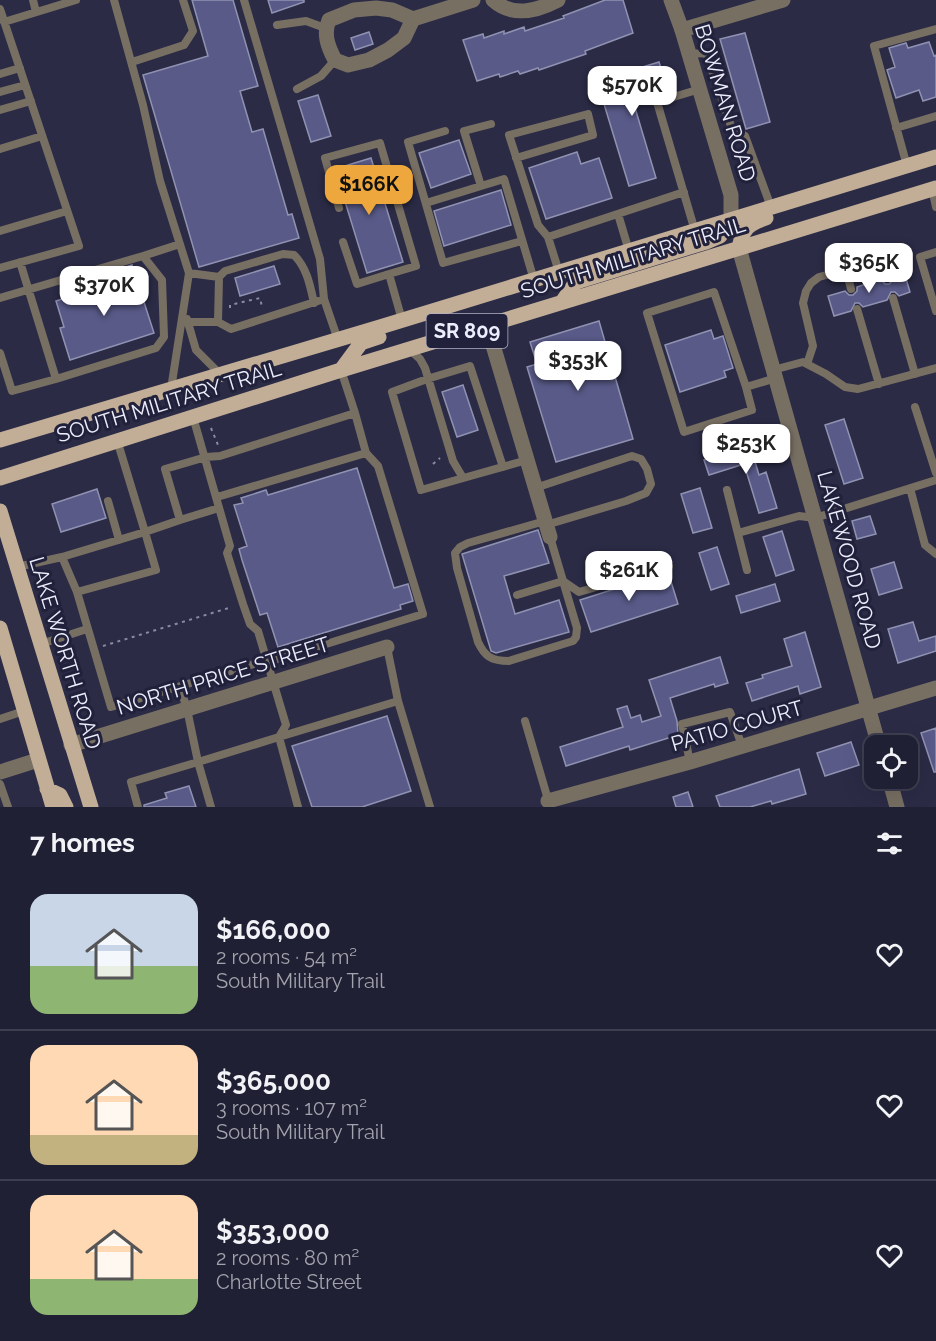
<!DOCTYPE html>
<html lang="en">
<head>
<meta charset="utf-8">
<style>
	:root { --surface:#202034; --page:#28283c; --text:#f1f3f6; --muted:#a2a3ac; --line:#3d3e4f; --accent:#eea73d }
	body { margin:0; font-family:Raleway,sans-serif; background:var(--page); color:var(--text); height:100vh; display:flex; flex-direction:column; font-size:22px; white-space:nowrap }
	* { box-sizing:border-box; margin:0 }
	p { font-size:20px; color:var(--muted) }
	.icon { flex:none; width:33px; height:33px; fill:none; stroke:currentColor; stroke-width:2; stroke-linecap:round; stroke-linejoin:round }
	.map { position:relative; height:807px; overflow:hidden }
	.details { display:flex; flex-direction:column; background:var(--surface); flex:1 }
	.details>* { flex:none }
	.controls { position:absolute; left:864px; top:735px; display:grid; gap:12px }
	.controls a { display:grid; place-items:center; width:54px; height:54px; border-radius:12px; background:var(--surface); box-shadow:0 6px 24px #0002,0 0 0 2px var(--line); font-size:30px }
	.price { position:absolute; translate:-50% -51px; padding:0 14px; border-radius:12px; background:#fff; color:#222; font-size:20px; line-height:39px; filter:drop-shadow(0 2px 3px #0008) }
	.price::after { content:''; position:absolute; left:50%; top:36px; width:18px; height:14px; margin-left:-9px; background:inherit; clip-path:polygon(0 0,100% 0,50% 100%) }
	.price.active { background:var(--accent); color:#111 }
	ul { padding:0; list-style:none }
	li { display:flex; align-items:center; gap:18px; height:150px; padding:0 30px }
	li+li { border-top:2px solid var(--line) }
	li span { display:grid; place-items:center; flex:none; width:168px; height:120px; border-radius:18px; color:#555 }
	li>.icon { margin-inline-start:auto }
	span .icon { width:72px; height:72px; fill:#fffc; stroke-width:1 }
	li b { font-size:26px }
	h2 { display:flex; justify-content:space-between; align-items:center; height:72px; padding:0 30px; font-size:26px }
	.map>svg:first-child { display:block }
</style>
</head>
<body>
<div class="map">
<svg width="936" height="807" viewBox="0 0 936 807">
	<rect width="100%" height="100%" fill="#2b2b46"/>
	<path fill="#595a88" stroke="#9092b2" stroke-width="1.5" d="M192 0H233L258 86 240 91 252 132 263 129 288 215 292 214 299 238 199 267 143 75 208 56Z
		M268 0H304V2L272 13Z
		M605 0H623L633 33 585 51 586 54 539 70 538 68 520 74 518 71 500 77 499 74 477 81 463 40 483 34 484 38 504 31V34L524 27 525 31 564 18 563 16Z
		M369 32 373 44 355 50 351 38Z
		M745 33 770 122 746 129 720 39Z
		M929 42 934 56 936 55V97L923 101 919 90 896 98 887 70 895 67 889 48 906 43 908 48Z
		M659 62 668 90 633 101 656 178 629 186 597 81Z
		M318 95 331 136 311 142 298 101Z
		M459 140 471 174 431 188 419 153Z
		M577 152 581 164 599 158 612 198 546 219 529 168Z
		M371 158 403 262 367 273 335 169Z
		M501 190 511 225 444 246 434 211Z
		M132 265 154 333 70 360 60 328 64 327 56 301 123 279 120 269Z
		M274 266 280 284 240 296 235 278Z
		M904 272 910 292 899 296 895 292H891L887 300 863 307 859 303H855L851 311 834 316 828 296 845 291 849 295H853L857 291V287L881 279 885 284H889L893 280V276Z
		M599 321 633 439 556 462 527 367 537 364 530 342Z
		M711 330 714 339 723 336 733 368 724 371 726 377 680 392 665 345Z
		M463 385 478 430 457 437 442 392Z
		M844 419 863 478 844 484 825 425Z
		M750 445 759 475 766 472 777 508 759 513 744 464 709 475 704 460Z
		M357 468 394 588 408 584 413 601 400 605 401 609 278 647 267 613 260 615 242 560 239 549 247 546 234 505 243 503 241 498 266 490 268 495Z
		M700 488 712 528 693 533 681 494Z
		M97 489 106 518 61 532 52 504Z
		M870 516 876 534 857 539 852 521Z
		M538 530 549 563 504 576 515 614 559 600 569 632 496 653 491 651 462 554Z
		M782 531 794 570 776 576 763 537Z
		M717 547 729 584 711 590 699 553Z
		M894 562 902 588 879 595 871 569Z
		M668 572 678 604 591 632 580 600Z
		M775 584 780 601 741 613 736 596Z
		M913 622 919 641 936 636V651L898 663 888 629Z
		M805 632 821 687 800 694 798 686 752 701 746 683 763 678 762 675 792 666 784 639Z
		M720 657 728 683 715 687 714 684 670 698 677 721 678 735 630 750 629 746 566 766 560 747 623 727 617 709 627 706 631 718 640 715 642 722 661 716 649 680Z
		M387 716 411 791 362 807H312L292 746Z
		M936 728V772H934L921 733Z
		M851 742 859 765 825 776 817 753Z
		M799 769 806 794 772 804 771 801 750 807H720L716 796Z
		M189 786 196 807H144V805L167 798 165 793Z
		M688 792 693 807H676L673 797Z"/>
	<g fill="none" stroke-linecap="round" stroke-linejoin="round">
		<path stroke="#8a8ba0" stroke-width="2" stroke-dasharray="3 4.5" stroke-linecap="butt" d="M230 308V305L260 298 262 307
			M211 428 218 445
			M433 464 440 458
			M103 646 232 607"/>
		<path stroke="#786f63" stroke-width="8" d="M33 0 36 12
			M114 0 143 105 160 181 189 273 171 389
			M244 0 320 259 324 299 338 340
			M0 9 79 246 0 268
			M4 22 76 0
			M277 25 306 21 325 28
			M689 54 706 53 731 126 745 136 771 207
			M132 62 184 45 193 31 183 0
			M0 74 20 68
			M297 89 321 76 335 60
			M0 92 25 85
			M0 110 31 101
			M491 124 464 131 481 186 504 179 534 280
			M896 128 936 116
			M445 131 408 142 443 263 522 241
			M0 149 42 136
			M516 158 593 135 588 114 509 135 538 225 548 237
			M907 166 874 46 936 29
			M932 189 936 207
			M426 203 481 186
			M339 208 325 158 380 143 416 266 389 274 402 320
			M618 214 629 251
			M0 231 67 211
			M695 231 657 102 700 89
			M343 242 357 284 389 274
			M936 252 920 257 936 311
			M143 256 180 244
			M846 270 851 289
			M559 272 548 237 684 192
			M189 273 219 277 218 322
			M219 277 225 271 283 254 294 255C307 268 310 285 314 303
			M0 298 143 256 162 280 164 337 156 348 56 379 20 262
			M893 298 915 374
			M857 309 879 384
			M187 319 196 350 220 374
			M188 322H218L231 329 324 299
			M409 349 420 359 425 368 453 461 463 478
			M0 353 12 391 56 379
			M807 364 813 346 803 303 806 291 811 283 819 277 882 260 887 278
			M341 370 355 413
			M773 370 803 362 826 374 845 387 858 389 936 368
			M746 387 752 410 684 432 647 313 714 292 746 387 776 378
			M915 407 936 473
			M193 417 230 546 227 553 243 604 250 624 258 631 286 725 279 737 398 701 387 647
			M117 440 145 532 180 520
			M503 467 470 366 427 379 392 392 421 490C456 480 492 470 527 460
			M535 488 632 456 641 459 647 469 651 484 646 493 626 501 546 525
			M910 488 925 545 936 554
			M727 490 747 570
			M217 497 366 453 355 413 220 456 206 457 165 469 180 520 219 508
			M108 501 119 540
			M545 521 468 543 460 547 455 553 457 568 478 642C485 657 492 661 509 661L573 641 576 637 577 628 563 581
			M145 532 156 570 77 592 62 557Z
			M738 533 799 516 815 518 936 480
			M17 567 62 557
			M563 581 579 592 669 566
			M77 592 111 707 267 660
			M517 595 563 581 550 537
			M41 644 87 629
			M268 662 423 614 378 466 366 453
			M180 687 187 709 198 762 279 737 298 807
			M398 701 430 807
			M0 719 24 711
			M525 721 549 803
			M690 762 682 724 730 712 742 746
			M0 784 8 807
			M138 807 131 782 198 762 211 807"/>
		<path stroke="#786f63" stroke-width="15" d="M493 0C513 18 537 11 558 0
			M413 19 404 38 388 50 369 60 348 65 335 60C328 47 323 34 329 20L354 10 376 8 392 10 413 19 473 0
			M682 30 783 0
			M487 325 550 537
			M71 745 387 647
			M0 772 38 760
			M548 801 690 762 936 688"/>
		<path stroke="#786f63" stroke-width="15" d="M671 0 682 30 731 195V220
			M739 248 879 746
			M889 778 897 807"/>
		<path stroke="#c2ae96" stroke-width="15" d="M739 248C743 228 748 224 766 218
			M562 302 576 282 706 242 720 236 731 220
			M341 370 361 343 379 337
			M0 440 380 327 936 157
			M0 478 341 370 936 188
			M0 511 91 807
			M0 628 53 807
			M47 789 60 795 66 807"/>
	</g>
	<g text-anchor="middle" stroke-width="6" stroke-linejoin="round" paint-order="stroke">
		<rect fill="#21213b" stroke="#b0b0c3" stroke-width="1.5" x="426.5" y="314" width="81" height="34" rx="4.5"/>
		<g font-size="20" font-weight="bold" fill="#edeefd">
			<text x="467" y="338">SR 809</text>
		</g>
		<g font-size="21" fill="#edeefd" stroke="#21213b">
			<text transform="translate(725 103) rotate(73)" y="7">BOWMAN ROAD</text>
			<text transform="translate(633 258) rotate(-17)" y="7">SOUTH MILITARY TRAIL</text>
			<text transform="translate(169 402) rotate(-17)" y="7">SOUTH MILITARY TRAIL</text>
			<text transform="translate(849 560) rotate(74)" y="7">LAKEWOOD ROAD</text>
			<text transform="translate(65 653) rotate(73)" y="7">LAKE WORTH ROAD</text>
			<text transform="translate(223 676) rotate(-17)" y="7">NORTH PRICE STREET</text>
			<text transform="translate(737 726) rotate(-16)" y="7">PATIO COURT</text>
		</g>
	</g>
</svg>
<div class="controls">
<a><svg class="icon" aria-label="locate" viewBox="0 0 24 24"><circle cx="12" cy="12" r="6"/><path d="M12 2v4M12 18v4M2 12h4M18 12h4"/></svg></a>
</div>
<b class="price" style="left:632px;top:117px">$570K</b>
<b class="price active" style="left:369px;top:216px">$166K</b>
<b class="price" style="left:869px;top:294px">$365K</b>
<b class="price" style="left:104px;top:317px">$370K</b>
<b class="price" style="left:578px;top:392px">$353K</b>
<b class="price" style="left:746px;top:475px">$253K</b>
<b class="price" style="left:629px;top:602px">$261K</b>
</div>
<section class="details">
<h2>7 homes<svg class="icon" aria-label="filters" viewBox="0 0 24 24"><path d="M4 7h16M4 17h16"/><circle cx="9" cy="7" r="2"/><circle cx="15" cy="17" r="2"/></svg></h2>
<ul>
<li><span style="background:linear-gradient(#c9d6e8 60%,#8fb573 0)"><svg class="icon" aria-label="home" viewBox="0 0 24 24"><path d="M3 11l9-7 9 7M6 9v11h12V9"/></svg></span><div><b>$166,000</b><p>2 rooms · 54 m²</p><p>South Military Trail</p></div><svg class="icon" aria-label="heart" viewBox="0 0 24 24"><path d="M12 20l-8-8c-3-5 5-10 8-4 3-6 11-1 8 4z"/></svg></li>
<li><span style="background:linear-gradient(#ffd9b3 75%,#c2b280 0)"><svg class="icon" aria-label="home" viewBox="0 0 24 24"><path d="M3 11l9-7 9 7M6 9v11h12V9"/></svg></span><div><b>$365,000</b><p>3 rooms · 107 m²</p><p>South Military Trail</p></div><svg class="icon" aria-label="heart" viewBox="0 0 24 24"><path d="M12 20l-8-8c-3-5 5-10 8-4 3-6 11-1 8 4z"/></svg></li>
<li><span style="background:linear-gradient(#ffd9b3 70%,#8fb573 0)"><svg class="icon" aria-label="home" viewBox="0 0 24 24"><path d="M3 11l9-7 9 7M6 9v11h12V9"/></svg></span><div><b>$353,000</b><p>2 rooms · 80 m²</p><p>Charlotte Street</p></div><svg class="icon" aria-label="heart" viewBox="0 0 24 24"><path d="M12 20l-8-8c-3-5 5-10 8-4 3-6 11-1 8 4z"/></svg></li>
</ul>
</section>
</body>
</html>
